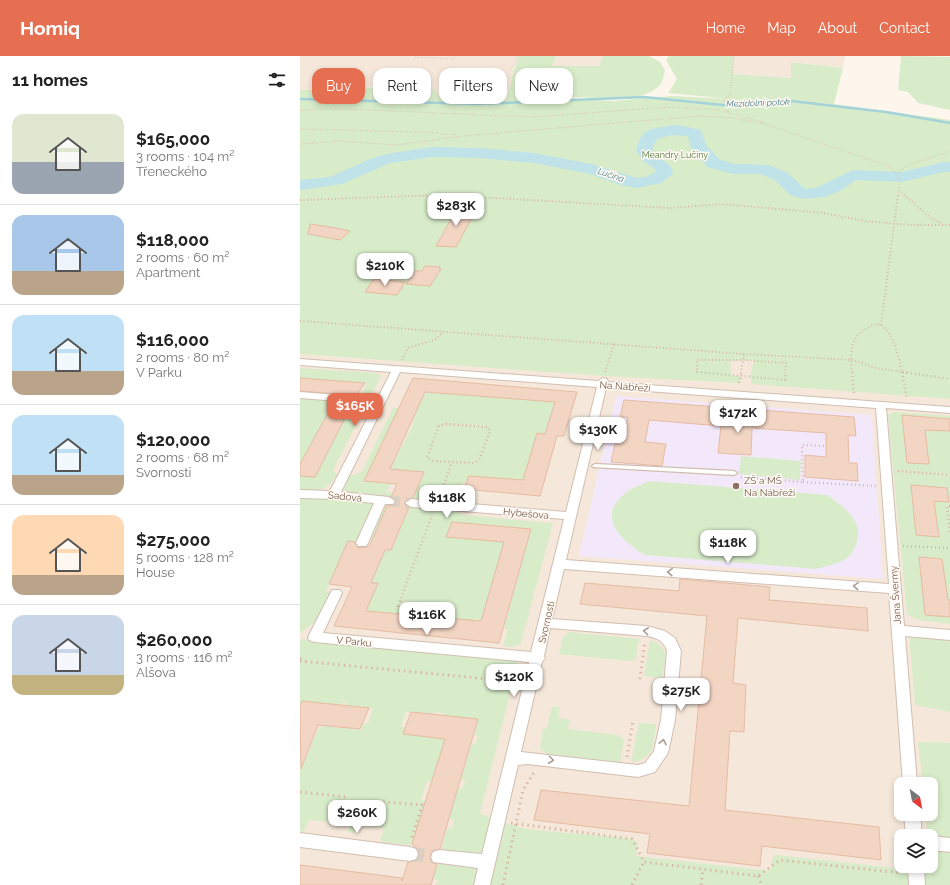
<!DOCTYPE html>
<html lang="en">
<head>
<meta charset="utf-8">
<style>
	:root { --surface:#fff; --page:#f2f2f2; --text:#222; --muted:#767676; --line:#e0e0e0; --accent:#e76f51 }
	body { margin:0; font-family:Raleway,sans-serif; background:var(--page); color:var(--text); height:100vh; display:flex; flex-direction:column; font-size:15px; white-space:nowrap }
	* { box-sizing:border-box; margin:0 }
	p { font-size:13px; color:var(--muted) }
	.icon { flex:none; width:22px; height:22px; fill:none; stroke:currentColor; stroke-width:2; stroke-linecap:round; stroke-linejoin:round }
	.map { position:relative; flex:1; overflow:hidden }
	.details { display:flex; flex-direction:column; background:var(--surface); width:300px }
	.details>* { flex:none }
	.hud { position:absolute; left:12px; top:12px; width:380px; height:36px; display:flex; gap:8px }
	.needle { width:26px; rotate:148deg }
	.buttons { position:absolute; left:594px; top:721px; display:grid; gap:8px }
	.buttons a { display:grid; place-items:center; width:44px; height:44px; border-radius:8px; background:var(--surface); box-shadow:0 2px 6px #0003; font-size:20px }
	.price { position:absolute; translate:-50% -34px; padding:0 9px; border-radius:8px; background:#fff; color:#222; font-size:13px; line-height:26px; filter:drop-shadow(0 1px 2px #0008) }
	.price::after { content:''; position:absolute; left:50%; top:24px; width:12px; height:9px; margin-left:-6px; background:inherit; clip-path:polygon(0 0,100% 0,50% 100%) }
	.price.selected { background:var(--accent); color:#fff }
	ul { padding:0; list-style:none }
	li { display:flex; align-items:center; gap:12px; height:100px; padding:0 12px }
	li+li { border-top:1px solid var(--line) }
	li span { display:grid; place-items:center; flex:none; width:112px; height:80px; border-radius:12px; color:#555 }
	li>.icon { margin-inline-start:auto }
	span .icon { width:48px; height:48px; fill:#fffc; stroke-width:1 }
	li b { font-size:17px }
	h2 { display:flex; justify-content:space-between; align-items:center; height:48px; padding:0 12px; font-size:17px }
	.tag { padding:0 14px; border-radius:12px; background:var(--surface); box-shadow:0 2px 6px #0003; font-size:14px; line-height:36px }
	.tag.selected { background:var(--accent); color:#fff }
	header { display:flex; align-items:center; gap:24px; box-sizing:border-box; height:56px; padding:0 20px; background:var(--accent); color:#fff }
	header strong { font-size:19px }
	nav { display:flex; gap:22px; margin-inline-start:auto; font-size:14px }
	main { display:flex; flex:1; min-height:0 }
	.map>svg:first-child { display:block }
</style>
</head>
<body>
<header>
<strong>Homiq</strong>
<nav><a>Home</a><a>Map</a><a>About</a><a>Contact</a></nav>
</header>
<main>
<section class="details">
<h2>11 homes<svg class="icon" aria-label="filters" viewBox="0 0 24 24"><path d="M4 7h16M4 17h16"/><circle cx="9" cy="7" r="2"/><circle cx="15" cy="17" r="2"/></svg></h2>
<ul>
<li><span style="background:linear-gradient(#dfe7d0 60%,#9aa5b1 0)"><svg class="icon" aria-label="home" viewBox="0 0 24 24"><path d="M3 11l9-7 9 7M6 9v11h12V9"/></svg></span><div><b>$165,000</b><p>3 rooms · 104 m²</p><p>Třeneckého</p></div></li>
<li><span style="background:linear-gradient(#a9c7e8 70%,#b9a48a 0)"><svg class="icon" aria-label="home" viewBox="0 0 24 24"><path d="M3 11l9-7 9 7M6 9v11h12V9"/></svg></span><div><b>$118,000</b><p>2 rooms · 60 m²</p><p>Apartment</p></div></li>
<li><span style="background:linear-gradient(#bfe0f5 70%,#b9a48a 0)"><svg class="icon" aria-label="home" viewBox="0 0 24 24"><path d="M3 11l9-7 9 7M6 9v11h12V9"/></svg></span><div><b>$116,000</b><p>2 rooms · 80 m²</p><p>V Parku</p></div></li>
<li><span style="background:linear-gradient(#bfe0f5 75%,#b9a48a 0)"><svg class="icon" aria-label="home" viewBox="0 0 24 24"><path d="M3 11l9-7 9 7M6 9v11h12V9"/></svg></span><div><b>$120,000</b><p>2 rooms · 68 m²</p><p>Svornosti</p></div></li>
<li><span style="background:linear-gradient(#ffd9b3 75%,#b9a48a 0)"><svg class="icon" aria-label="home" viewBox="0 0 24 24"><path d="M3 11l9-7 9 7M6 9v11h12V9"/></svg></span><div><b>$275,000</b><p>5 rooms · 128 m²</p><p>House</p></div></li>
<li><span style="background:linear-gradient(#c9d6e8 75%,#c2b280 0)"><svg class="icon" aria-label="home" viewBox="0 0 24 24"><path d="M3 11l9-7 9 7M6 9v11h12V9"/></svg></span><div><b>$260,000</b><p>3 rooms · 116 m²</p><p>Alšova</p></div></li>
</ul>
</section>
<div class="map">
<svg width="650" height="829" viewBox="0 0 650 829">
	<rect width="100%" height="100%" fill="#fdf6ec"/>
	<path fill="#f5e8da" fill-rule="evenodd" d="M0 0H219L214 12 209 44 144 45 89 29 35 34H0Z
		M256 0H303L299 10H252Z
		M434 0H545L543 12 491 6V22L432 18Z
		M0 274 650 309V829H0ZM601 728H631V758H601ZM601 780H631V810H601Z"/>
	<path fill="#f3e8fa" d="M316 340 572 359 583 523 279 500Z"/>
	<path fill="#d8ecc9" d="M219 0H256L252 10H299L303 0H349L360 6 365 14C364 19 363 26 360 29 339 51 291 38 263 42L313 45 373 40 430 43 368 37 377 23 366 4 369 0H434L433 18 491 22V6L543 12 534 48 650 64V343L452 328 450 321 454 304 430 305 431 319 441 321 440 327 304 320 0 298V34C43 35 86 29 129 29L144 45 207 44 214 14Z
		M601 0 650 1V54L618 47 608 36 598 34Z
		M0 312 77 317 81 320 33 414 37 419C26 435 18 436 0 434V342L3 336 40 339H44V341L60 342 67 328 0 322Z
		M126 336 255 345 246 379 223 425 163 426 155 447 112 444 113 441 90 413 112 371 115 360 96 359 64 425 91 428 87 436 93 437 91 442C80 441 47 442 42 431L46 420 55 419 62 415 93 352H99L103 344 121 345Z
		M595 356 650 360V363L602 368 606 388 605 390 607 393 605 395H607V399H606L608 402H606V405L608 407 629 408 627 394H629L627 392V381L625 375H650V568L618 564 607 558 588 359Z
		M441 400 501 405 500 424 439 418Z
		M350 425 527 439C544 451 565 465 556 488 555 492 552 498 548 501 540 508 526 510 516 513L345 499C318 483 294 457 330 434 336 430 343 428 350 425Z
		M0 441 89 448 72 485 62 484 61 487 48 486 26 535 32 536 18 564 0 577Z
		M110 450 158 454 159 458 164 459 253 467 221 587 213 591 203 590 208 573 204 572 231 473 173 468 147 481 205 486 182 564 174 563 173 565 66 555 77 528 67 527 79 509 81 494 91 495Z
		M650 575V656L615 649 609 578Z
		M269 576 339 583 336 603 331 605 259 598 263 582Z
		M0 583 218 605 180 758 224 773 334 783 338 788 336 800 470 815 473 800 477 799 613 814V810H631V800L637 796 650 795V829H136L138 824 133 823 147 772 152 773 154 764 149 763 158 732 163 733 165 724 161 723 172 687 176 688 178 680 174 679 178 664 142 660 143 657 134 656 133 659 106 656 101 671H106L104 678 146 683 132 725H127L121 744 126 745 113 789 82 786 81 783 84 772 57 769 54 777 48 776 50 768 9 764 4 775 0 776V715L18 673H20L22 670 61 674 63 667H68L73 653 46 650 47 647H40L39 649 3 646 0 652Z
		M350 584C372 592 365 603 362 622L344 620Z
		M252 651H260L258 662 270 664 268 673 318 679 324 684 320 706 247 698 240 692 243 673 247 672Z
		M339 667 356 668C353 687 356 704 331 706Z
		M618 686 650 687V785L635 781 627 774 626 758H631V728H623Z"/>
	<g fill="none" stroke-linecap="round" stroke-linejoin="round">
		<path stroke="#a5d3da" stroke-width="2.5" d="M0 43 178 48 344 41 432 50 491 45 586 56 650 67"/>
		<path fill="#bfe3e8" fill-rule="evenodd" d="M378 69 401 74 406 89 419 103 434 108 469 109 488 117 505 133 516 132 553 114 602 116 643 106H650V116H643L602 126 556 124 540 135 525 141 503 143 490 139 476 125 461 118H433L407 111 390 90 388 80 372 79 357 83 352 94C357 104 373 106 373 118L361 127 337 132 321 129 290 118 234 107 179 102 132 101 90 107 42 128 0 134V124L30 121 70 103 86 98 132 91 179 92 234 97 291 108 337 122 346 121 357 115 342 104 336 94C338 89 340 80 344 77 352 71 369 70 378 69Z"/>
	</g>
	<path fill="#f3d5c3" stroke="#e6bba3" d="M159 149 175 150 167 162 171 163 156 191 136 190Z
		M10 168 36 172 50 175 40 184 8 178Z
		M127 210 140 211 139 213H141L130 230 106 228 115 215H122L124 211Z
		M77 223 105 226 97 239 65 236 73 224Z
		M0 322 65 327 56 340 15 421 0 420V408L34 346H39L44 341 38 338 0 335Z
		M113 322 277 336 264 380H257L240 440 164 433 169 420 223 424 237 377 245 378 255 346 125 336 90 413 124 416 113 442 104 447 109 451 91 494H85L71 527H78L66 555 181 565 204 486 146 481 152 466 231 473 199 587 34 570 52 531 29 528 48 485 55 486 58 492 67 491 71 487 87 450H93L96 446 91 441 97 428 64 425Z
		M324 344 554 361 556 380 548 379 549 407H557L558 425 505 421V399L526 401V377L452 372 451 399 418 397 421 370 349 364 345 386 366 388 362 410 311 406 315 388 322 389 328 361H320Z
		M602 359 650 363V375L625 374 629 408 607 407Z
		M611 429 647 432 649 446 634 445 639 481 616 479Z
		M619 501 642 503 648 544H650V561L625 559Z
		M380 523 470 531 469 544 567 552 568 575 438 562 433 627 446 629 444 676 430 675 425 754 579 771 581 804 462 790 460 810 347 797 350 778 234 764 241 734 389 750 407 560 280 548 285 527 379 535Z
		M2 645 69 652 60 673 18 669 1 713 0 650Z
		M111 656 178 663 140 793 133 795 130 800 132 807 137 808 131 829H0V809L102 822V825L108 806 117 804 119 797 117 792 112 788 145 683 103 678Z"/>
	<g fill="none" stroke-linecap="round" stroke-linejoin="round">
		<path stroke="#dcd0c4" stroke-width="11" stroke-dasharray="11 5.5" stroke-linecap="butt" d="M89 445 111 447"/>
		<path stroke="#dcd0c4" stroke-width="14" stroke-dasharray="14 7" stroke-linecap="butt" d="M110 798 139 801"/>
		<defs>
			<path id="lane" d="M295 408 434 415 437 417 434 419 293 411 292 410Z"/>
			<path id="street" d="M0 303 298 325 303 322 307 323 308 326 650 351V357L586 352 604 570 650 574V584L605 580 617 728H603L589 537 264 513 252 563 347 570 365 575 375 582 381 595 375 664 368 697 355 716 338 721 228 708 218 709 190 829H174L178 812 133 806 131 801 133 796 139 794 182 798 229 606 14 586 9 584 8 581 32 534H40L42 537 23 577 231 596 264 463 111 451 105 447 111 443 266 456 297 331 100 316 41 436 89 441 95 445 93 448H85L68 487 66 490H58L56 487 74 447 34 443 0 442V434L30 435 91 316 0 309ZM306 332 576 352 589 528 266 504ZM250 572 347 580C357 582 364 585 367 595L361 664 354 695 345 707 338 709 221 696 242 606 245 602 244 600Z
				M0 336 38 339 43 342 38 345 0 342Z
				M604 758H620L622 780H606Z
				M0 777 110 791 116 793 118 798 116 803 110 805 0 791Z
				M631 780 650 782V796L631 794Z
				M608 810H624L625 829H609Z"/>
		</defs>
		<use href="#lane" stroke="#d1beb0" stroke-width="2.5"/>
		<use href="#street" stroke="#d1beb0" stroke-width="2"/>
		<path stroke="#d9b8a5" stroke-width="1.5" stroke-dasharray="0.5 2" stroke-linecap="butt" d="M115 1 153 3 155 0
			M210 15 218 0
			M0 54 44 53 232 61 370 51 419 54 466 67
			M428 56 424 45 430 39 434 0
			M0 73 123 76 157 79
			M0 88 40 85 96 89 163 80 398 60 433 62 465 68 588 110C601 120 600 124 598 140
			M597 117 609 109 650 95
			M599 134 606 140
			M119 140H153"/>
		<path stroke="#d9b8a5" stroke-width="2" stroke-dasharray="1 2.5" stroke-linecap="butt" d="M604 139 631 162 643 168
			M0 144 140 139 370 152 422 148 524 157 564 165 610 169H650
			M0 265 444 298 553 304 576 312 609 317
			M581 269 598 139
			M102 304 108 292 135 284 143 276
			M305 316 314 288
			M397 317V304H443L486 307 485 317
			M441 317 444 298
			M552 317C550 297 549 281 569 271 572 269 577 267 581 269 593 276 600 304 602 317"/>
		<path stroke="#d9b8a5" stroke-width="2.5" stroke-dasharray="1 3" stroke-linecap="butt" d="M397 316 485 324V316
			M552 316 554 339
			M602 316 607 343
			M603 316 650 323
			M439 327 442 316
			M146 368 188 371 190 375 179 404 173 407 132 405 127 401 139 370Z
			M598 415 650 419
			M441 421 503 426 502 389 526 390
			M503 426 577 430
			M140 440 152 406
			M650 450H647L650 477
			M603 490 650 492
			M101 542 132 459"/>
		<path stroke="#d9b8a5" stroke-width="3" stroke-dasharray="1.5 4" stroke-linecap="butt" d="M98 551 102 541
			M0 602 5 605
			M0 605 219 626
			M340 623 345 585
			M327 701 333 664
			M0 736 47 741
			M72 745 122 749 111 785
			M211 767 332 783 344 806 458 820 480 804 602 817
			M458 820 462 829
			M203 829 223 734 235 715
			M332 829 344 806
			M401 829 403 813"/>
		<use href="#lane" fill="#fff" fill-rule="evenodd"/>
		<use href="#street" fill="#fff" fill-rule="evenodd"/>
	</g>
	<defs><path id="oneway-chevron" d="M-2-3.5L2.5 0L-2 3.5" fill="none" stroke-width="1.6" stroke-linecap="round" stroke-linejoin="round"/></defs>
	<g stroke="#af9d94">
		<use href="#oneway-chevron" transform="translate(370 516) rotate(-176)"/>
		<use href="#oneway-chevron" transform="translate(556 530) rotate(-176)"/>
		<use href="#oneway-chevron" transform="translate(346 575) rotate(-174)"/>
		<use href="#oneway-chevron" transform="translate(363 686) rotate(-78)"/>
		<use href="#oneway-chevron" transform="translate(251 704) rotate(7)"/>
	</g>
	<circle fill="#8d6e63" stroke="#fffaf3" stroke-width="1.5" cx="436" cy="430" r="4"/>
	<g text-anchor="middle" stroke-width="3" stroke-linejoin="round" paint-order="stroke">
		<g font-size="9" font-style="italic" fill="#437c86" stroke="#fffaf3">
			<text transform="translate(458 47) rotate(-2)" y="3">Mezidolní potok</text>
			<text transform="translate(311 119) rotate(19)" y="3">Lučina</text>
		</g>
		<g font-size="9" fill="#537a41" stroke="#fffaf3">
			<text x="375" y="102">Meandry Lučiny</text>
		</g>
		<g font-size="10" fill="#7a5c4d" stroke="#fffaf3">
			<text transform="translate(325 330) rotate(4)" y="4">Na Nábřeží</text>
			<text transform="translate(45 440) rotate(6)" y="4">Sadová</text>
			<text transform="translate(226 457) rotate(5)" y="4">Hybešova</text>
			<text transform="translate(595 539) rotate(-94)" y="4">Jana Švermy</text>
			<text transform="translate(246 566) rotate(-77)" y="4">Svornosti</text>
			<text transform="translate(54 585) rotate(6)" y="4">V Parku</text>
		</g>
		<g font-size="10" fill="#785e54" stroke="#fffaf3" text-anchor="start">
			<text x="444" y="428">ZŠ a MŠ<tspan x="444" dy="12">Na Nábřeží</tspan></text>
		</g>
	</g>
</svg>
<div class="buttons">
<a><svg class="needle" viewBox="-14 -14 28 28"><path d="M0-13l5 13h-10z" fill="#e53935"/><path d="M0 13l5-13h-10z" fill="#767676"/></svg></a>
<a><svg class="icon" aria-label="layers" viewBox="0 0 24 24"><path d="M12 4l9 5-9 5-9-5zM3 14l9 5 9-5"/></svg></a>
</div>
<b class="price" style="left:156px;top:171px">$283K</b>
<b class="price" style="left:85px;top:231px">$210K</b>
<b class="price selected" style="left:55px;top:371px">$165K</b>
<b class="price" style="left:438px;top:378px">$172K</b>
<b class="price" style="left:298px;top:395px">$130K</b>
<b class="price" style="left:147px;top:463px">$118K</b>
<b class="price" style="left:428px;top:508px">$118K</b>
<b class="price" style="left:127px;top:580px">$116K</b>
<b class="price" style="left:214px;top:642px">$120K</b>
<b class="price" style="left:381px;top:656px">$275K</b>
<b class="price" style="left:57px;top:778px">$260K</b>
<div class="hud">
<a class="tag selected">Buy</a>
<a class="tag">Rent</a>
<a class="tag">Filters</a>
<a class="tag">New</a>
</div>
</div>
</main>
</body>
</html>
